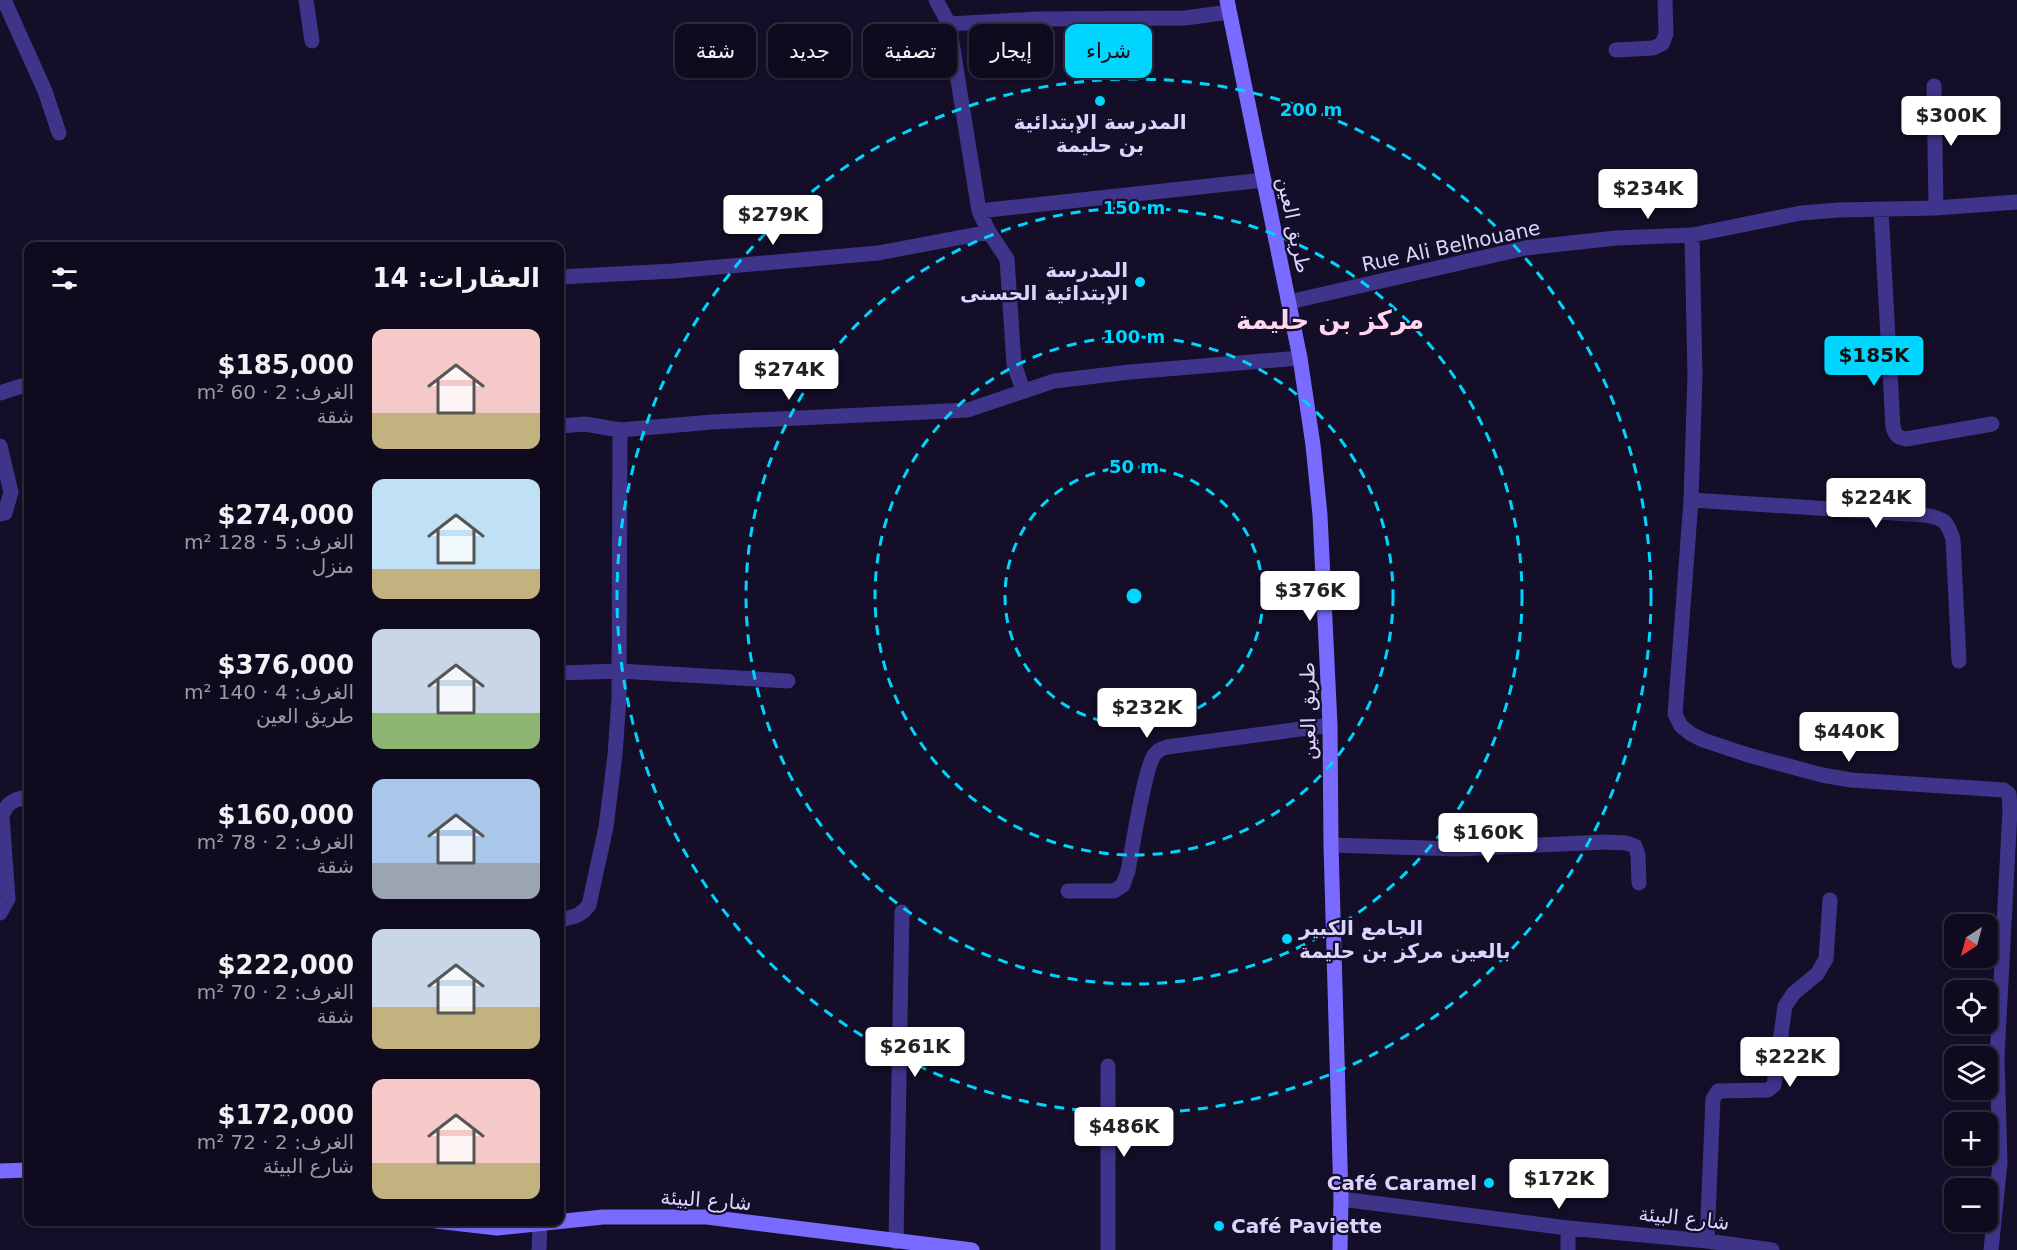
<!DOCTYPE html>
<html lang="ar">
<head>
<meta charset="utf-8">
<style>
	:root { --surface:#0f0a1e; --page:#1d182b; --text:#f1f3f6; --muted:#9b9aa4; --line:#2f2b3c; --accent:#00d5ff }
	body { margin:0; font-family:"DejaVu Sans",Vazirmatn,sans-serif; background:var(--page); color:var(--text); direction:rtl; height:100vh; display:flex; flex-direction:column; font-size:22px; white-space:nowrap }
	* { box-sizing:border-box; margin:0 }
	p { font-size:20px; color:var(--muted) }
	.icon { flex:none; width:33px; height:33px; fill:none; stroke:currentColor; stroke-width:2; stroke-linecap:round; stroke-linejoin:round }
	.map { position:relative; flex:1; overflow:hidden; direction:ltr }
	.details { position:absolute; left:24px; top:242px; width:540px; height:984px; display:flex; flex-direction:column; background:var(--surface); border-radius:12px; box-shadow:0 2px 4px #0004,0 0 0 2px var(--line); direction:rtl }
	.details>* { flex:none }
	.top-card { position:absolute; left:582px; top:24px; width:570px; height:54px; direction:rtl; display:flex; gap:12px }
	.needle { width:39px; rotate:216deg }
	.controls { position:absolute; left:1944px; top:914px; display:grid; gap:12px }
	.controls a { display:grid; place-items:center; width:54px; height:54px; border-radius:12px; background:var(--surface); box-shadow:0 2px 4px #0004,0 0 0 2px var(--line); font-size:30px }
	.price { position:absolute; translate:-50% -51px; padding:0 14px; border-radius:6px; background:#fff; color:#222; font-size:20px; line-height:39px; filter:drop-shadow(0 2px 3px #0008) }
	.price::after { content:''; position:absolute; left:50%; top:36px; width:18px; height:14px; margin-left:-9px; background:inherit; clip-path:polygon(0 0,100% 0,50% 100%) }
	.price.active { background:var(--accent); color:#111 }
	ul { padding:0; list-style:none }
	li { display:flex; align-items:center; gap:18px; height:150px; padding:0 24px }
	li span { display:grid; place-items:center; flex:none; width:168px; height:120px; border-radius:12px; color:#555 }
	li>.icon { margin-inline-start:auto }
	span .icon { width:72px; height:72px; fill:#fffc; stroke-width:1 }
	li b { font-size:26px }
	h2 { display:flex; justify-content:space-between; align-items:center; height:72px; padding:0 24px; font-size:26px }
	.pill { padding:0 21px; border-radius:12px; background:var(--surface); box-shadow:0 2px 4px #0004,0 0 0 2px var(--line); font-size:21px; line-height:54px }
	.pill.active { background:var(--accent); color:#111 }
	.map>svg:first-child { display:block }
</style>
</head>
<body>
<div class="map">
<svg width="2017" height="1250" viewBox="0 0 2017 1250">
	<rect width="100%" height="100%" fill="#140e28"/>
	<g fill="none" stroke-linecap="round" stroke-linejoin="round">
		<path stroke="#3e358a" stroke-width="15" d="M4 0 45 91 59 133
			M306 0 312 41
			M936 0 949 24 979 211 989 232 1007 259 1014 364 1023 390
			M949 24 1037 19 1185 18 1229 12
			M1616 50 1653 48 1662 44 1666 34 1665 0
			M1934 86 1936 208
			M979 211 1264 180
			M1881 211 1893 427C1895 435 1898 438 1906 439L1992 424
			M1692 235 1695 375 1691 500 1675 714 1681 726 1691 734 1703 740 1748 755 1822 775 1851 780 2004 790 2009 794 2010 810 1997 1057 2000 1163 1991 1250
			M560 277 673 271 878 253 989 232
			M1289 302 1525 248 1616 238 1692 235 1801 213 1839 210 1936 208 2017 202
			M0 393 28 384
			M560 426 585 424 620 430 712 422 968 410 1054 381 1130 372 1300 358
			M0 446 11 492 5 513 0 514
			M1691 500 1925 515C1945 519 1947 521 1953 539L1959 661
			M560 673 619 671 788 681
			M1331 845 1458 849 1605 842 1626 843 1635 846 1638 855 1639 883
			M1068 891H1114L1123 885 1128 871C1132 850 1145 765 1155 754 1158 750 1163 748 1167 747L1330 725
			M0 913 8 899 2 816C7 802 14 799 28 797
			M560 920C573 917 581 916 589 905L606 827 615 755 619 698 620 430
			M1108 1066V1250
			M1341 1199 1568 1228 1707 1241 1772 1250
			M1707 1241 1713 1099 1718 1091 1768 1090 1774 1085 1785 1006 1794 993 1817 974 1826 959 1830 900
			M896 1242 902 912
			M539 1250 540 1223
			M1568 1250V1228"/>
		<path stroke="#796bff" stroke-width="15" d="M1227 0 1300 358 1313 445 1320 515 1330 725 1331 845 1341 1199 1340 1250
			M0 1171 28 1170
			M436 1221 497 1228 603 1217H707L972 1250"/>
	</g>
	<g fill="none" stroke="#00d5ff" stroke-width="3" stroke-dasharray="10 8">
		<circle cx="1134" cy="596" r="129"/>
		<circle cx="1134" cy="596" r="259"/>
		<circle cx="1134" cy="596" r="388"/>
		<circle cx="1134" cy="596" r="517"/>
	</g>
	<g fill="#00d5ff" stroke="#140e28" stroke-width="2">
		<circle cx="1100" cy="101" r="6"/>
		<circle cx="1140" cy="282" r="6"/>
		<circle cx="1287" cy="939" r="6"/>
		<circle cx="1489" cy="1183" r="6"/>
		<circle cx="1219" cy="1226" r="6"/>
	</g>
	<g text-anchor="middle" stroke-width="4.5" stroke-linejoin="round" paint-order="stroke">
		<g font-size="20" font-weight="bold" fill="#dcd4ff" stroke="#140e28" text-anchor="end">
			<text x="1100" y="129" text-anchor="middle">المدرسة الإبتدائية<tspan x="1100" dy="23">بن حليمة</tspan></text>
			<text x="1128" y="277">المدرسة<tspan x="1128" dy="23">الإبتدائية الحسنى</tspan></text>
			<text x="1299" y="935" text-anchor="start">الجامع الكبير<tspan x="1299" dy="23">بالعين مركز بن حليمة</tspan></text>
			<text x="1477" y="1190">Café Caramel</text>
			<text x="1231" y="1233" text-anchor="start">Café Paviette</text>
		</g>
		<g font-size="20" fill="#dcd4ff" stroke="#140e28">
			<text transform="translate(1294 225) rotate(78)" y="7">طريق العين</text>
			<text transform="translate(1451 246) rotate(-12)" y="7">Rue Ali Belhouane</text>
			<text transform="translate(1308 711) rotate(-91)" y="7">طريق العين</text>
			<text transform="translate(706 1200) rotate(4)" y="7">شارع البيئة</text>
			<text transform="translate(1684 1218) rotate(6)" y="7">شارع البيئة</text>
		</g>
		<g font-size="26" font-weight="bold" fill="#ffd6ee" stroke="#140e28">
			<text x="1330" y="329">مركز بن حليمة</text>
		</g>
	</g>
	<circle cx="1134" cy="596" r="9" fill="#00d5ff" stroke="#140e28" stroke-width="3"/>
	<g font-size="18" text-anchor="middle" font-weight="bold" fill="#00d5ff" stroke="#140e28" stroke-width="4.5" stroke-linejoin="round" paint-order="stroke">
		<text x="1311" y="116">200 m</text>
		<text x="1134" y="214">150 m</text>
		<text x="1134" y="343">100 m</text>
		<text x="1134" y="473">50 m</text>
	</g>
</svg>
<div class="controls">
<a><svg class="needle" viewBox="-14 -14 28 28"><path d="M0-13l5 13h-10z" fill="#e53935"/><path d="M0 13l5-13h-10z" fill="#9b9aa4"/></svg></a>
<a><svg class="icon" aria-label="locate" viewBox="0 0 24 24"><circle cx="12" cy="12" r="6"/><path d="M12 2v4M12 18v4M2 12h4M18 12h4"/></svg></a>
<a><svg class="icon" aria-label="layers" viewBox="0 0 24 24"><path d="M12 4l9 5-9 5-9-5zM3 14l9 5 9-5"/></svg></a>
<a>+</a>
<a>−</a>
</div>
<b class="price" style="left:1951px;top:147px">$300K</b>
<b class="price" style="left:1648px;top:220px">$234K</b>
<b class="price" style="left:773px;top:246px">$279K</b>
<b class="price active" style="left:1874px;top:387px">$185K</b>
<b class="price" style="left:789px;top:401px">$274K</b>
<b class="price" style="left:1876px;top:529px">$224K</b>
<b class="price" style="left:1310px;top:622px">$376K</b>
<b class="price" style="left:1147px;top:739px">$232K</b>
<b class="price" style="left:1849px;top:763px">$440K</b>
<b class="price" style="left:1488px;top:864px">$160K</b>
<b class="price" style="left:915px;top:1078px">$261K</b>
<b class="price" style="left:1790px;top:1088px">$222K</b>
<b class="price" style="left:1124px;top:1158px">$486K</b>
<b class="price" style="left:1559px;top:1210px">$172K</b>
<div class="top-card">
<a class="pill active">شراء</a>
<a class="pill">إيجار</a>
<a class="pill">تصفية</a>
<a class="pill">جديد</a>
<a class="pill">شقة</a>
</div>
<section class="details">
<h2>العقارات: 14<svg class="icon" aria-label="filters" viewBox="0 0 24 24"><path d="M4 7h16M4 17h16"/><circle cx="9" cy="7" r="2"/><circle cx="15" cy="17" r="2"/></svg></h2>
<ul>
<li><span style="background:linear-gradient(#f6c9c9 70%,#c2b280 0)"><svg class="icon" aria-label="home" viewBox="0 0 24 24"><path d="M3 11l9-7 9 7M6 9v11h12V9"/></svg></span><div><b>$185,000</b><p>الغرف: 2 · 60 m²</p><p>شقة</p></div></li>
<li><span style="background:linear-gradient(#bfe0f5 75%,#c2b280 0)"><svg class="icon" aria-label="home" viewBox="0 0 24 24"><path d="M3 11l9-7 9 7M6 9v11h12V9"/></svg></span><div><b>$274,000</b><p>الغرف: 5 · 128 m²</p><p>منزل</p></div></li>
<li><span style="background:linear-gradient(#c9d6e8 70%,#8fb573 0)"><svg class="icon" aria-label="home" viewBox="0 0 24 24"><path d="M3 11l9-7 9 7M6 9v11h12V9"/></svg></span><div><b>$376,000</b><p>الغرف: 4 · 140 m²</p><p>طريق العين</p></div></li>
<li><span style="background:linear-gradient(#a9c7e8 70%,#9aa5b1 0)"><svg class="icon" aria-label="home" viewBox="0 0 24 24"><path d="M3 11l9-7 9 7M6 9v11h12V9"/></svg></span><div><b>$160,000</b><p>الغرف: 2 · 78 m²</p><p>شقة</p></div></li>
<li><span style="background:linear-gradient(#c9d6e8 65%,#c2b280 0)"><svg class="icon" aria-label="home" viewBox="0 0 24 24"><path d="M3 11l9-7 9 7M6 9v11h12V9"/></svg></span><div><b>$222,000</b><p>الغرف: 2 · 70 m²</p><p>شقة</p></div></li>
<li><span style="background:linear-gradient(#f6c9c9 70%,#c2b280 0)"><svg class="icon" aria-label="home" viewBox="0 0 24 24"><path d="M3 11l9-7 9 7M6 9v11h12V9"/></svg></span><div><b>$172,000</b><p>الغرف: 2 · 72 m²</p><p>شارع البيئة</p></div></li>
</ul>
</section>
</div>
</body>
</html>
